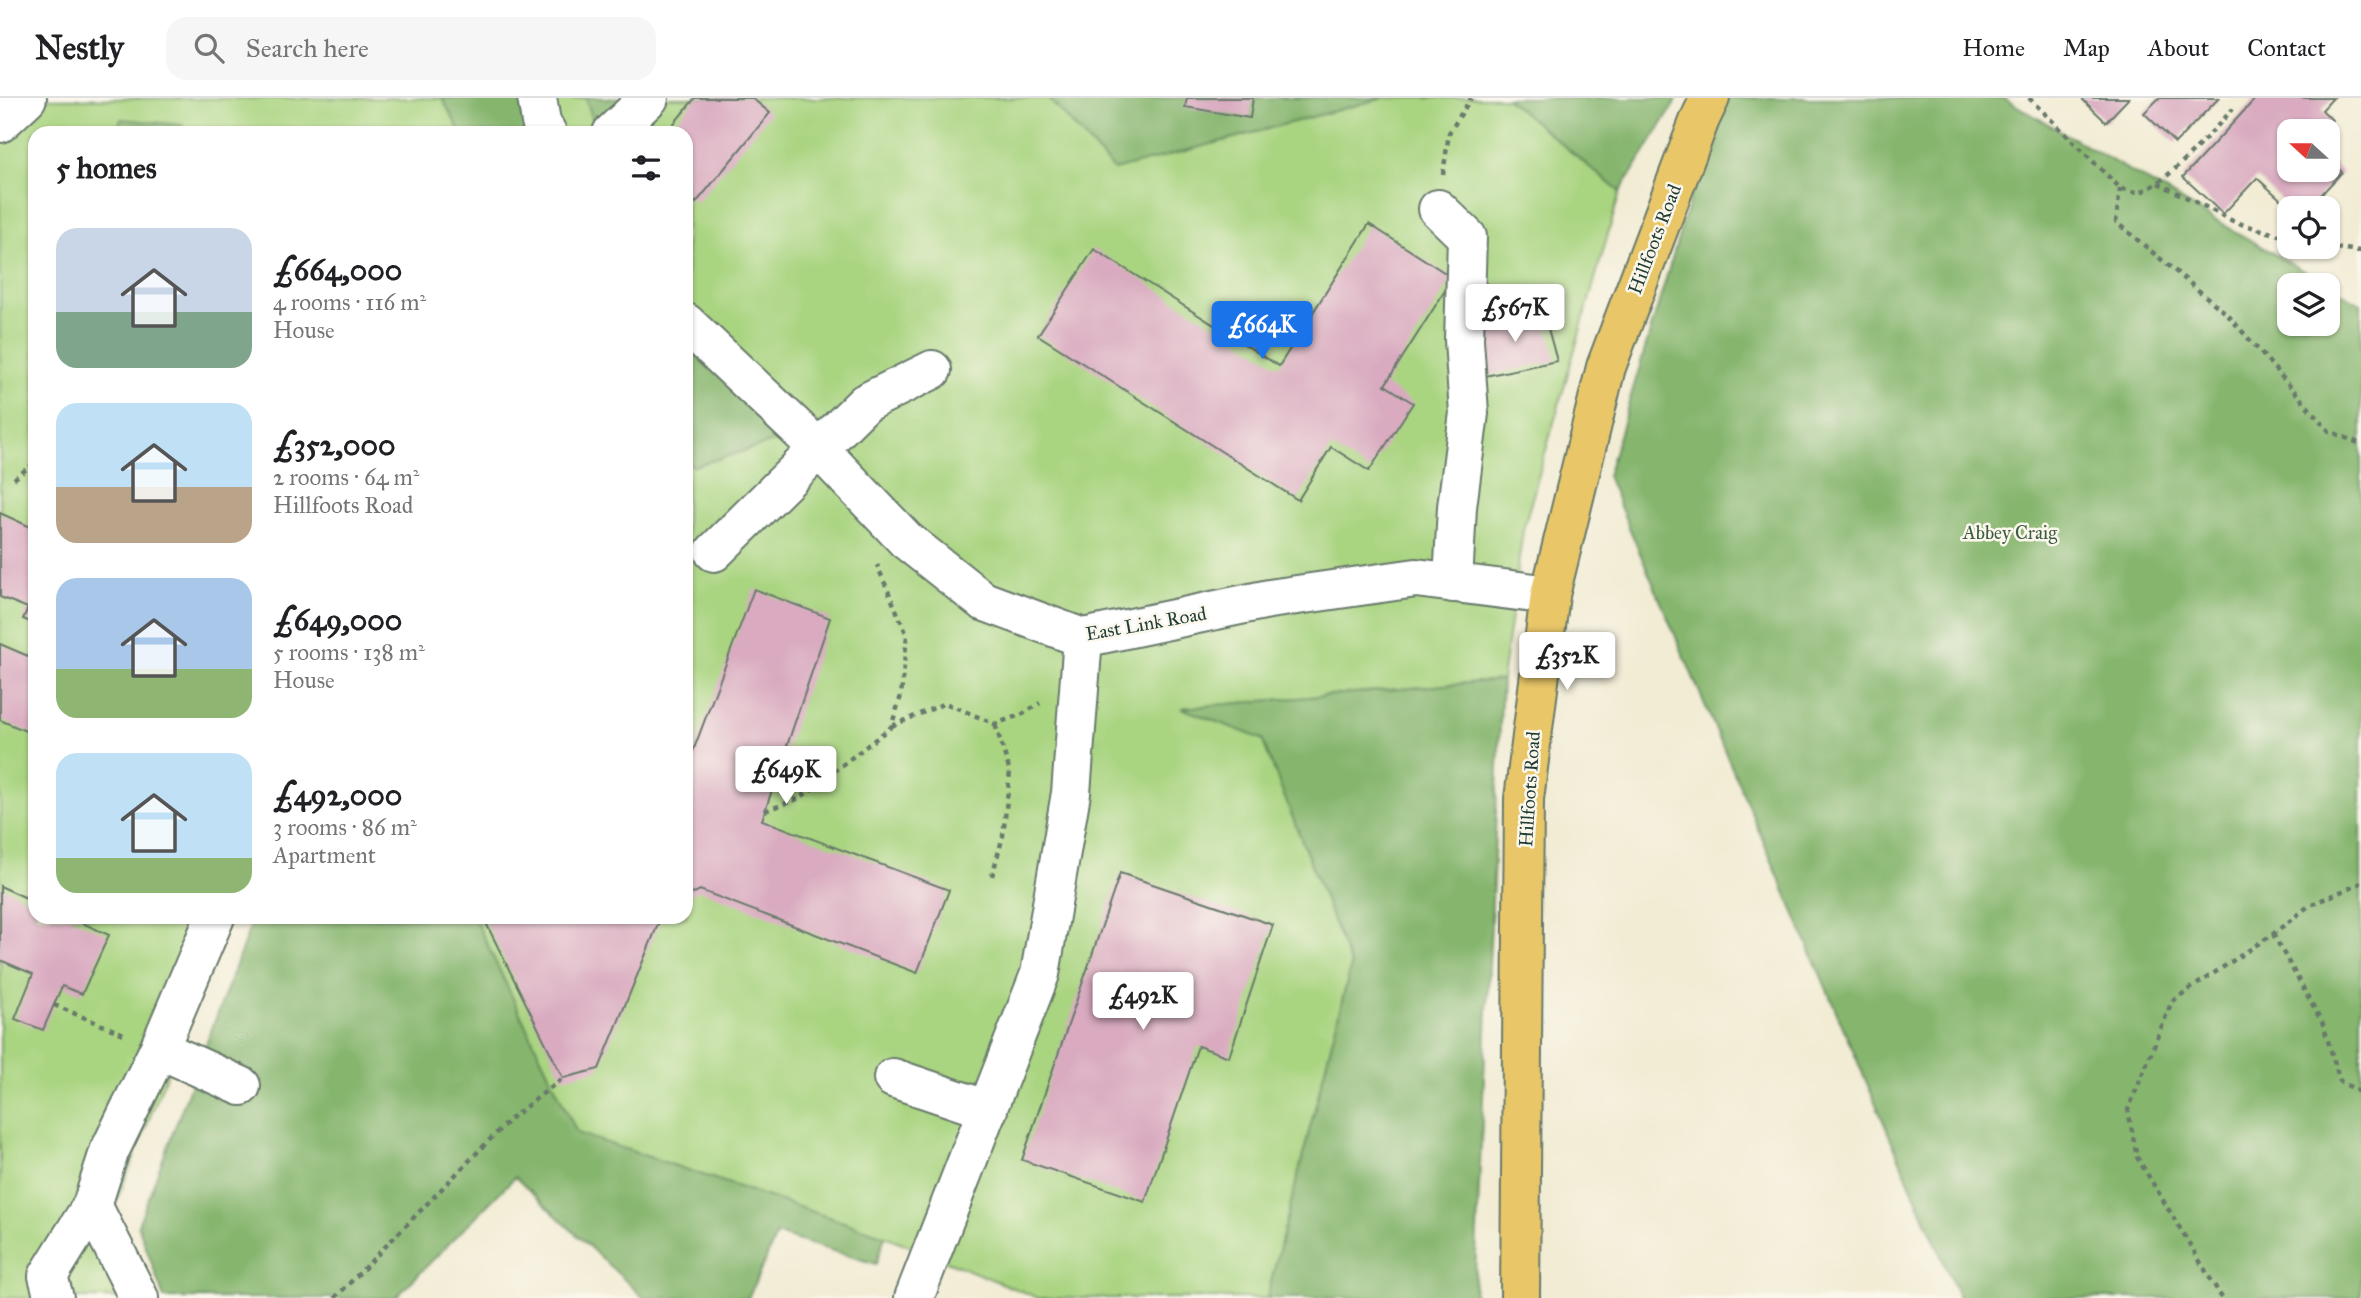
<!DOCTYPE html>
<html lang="en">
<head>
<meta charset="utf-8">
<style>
	:root { --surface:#fff; --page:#f6f6f6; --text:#202124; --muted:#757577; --line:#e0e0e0; --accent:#1a73e8 }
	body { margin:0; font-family:"IM FELL Great Primer",serif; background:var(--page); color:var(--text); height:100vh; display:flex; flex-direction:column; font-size:26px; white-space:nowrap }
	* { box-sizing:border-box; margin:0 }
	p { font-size:23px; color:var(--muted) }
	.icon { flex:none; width:38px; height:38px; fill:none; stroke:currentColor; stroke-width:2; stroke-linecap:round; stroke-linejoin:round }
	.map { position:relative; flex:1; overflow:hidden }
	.sheet { position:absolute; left:28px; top:28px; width:665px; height:798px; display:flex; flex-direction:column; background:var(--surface); border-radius:21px; box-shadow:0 2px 5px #0004 }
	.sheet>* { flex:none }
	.needle { width:46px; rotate:291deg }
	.fabs { position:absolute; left:2277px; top:21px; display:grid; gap:14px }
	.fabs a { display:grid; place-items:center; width:63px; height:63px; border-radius:14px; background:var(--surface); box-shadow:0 2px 5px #0004; font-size:35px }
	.price { position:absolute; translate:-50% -60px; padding:0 16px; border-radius:7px; background:#fff; color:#222; font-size:23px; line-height:46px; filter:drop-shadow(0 2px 4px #0008) }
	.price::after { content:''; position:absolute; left:50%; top:42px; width:21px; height:16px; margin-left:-10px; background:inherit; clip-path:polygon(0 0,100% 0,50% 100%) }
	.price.selected { background:var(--accent); color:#fff }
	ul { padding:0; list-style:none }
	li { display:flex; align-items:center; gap:21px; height:175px; padding:0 28px }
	li span { display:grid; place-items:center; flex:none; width:196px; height:140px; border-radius:21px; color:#555 }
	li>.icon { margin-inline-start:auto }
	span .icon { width:84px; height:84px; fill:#fffc; stroke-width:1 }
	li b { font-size:30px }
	h2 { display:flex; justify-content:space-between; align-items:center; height:84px; padding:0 28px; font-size:30px }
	header { display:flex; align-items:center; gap:42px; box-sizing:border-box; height:98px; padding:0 35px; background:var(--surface); border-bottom:2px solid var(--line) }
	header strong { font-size:33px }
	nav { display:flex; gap:38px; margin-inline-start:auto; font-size:24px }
	.search { width:490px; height:63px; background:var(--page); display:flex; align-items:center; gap:18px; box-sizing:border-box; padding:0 24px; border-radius:21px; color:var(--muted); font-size:26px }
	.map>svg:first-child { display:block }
</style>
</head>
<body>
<header>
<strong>Nestly</strong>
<div class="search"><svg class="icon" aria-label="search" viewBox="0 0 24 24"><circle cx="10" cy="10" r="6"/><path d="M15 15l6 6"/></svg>Search here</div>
<nav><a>Home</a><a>Map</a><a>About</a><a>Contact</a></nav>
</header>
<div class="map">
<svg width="2361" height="1200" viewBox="0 0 2361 1200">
	<rect width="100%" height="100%" fill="#fbf7ec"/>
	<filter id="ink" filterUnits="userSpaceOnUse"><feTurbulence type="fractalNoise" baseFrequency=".0143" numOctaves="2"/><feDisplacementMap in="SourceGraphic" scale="14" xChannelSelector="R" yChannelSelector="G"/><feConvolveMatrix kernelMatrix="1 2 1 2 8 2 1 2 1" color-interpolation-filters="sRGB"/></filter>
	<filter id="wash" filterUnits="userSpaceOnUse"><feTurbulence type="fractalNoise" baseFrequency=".00686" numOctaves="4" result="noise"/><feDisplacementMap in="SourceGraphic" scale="28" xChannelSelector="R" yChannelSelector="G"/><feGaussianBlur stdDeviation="1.57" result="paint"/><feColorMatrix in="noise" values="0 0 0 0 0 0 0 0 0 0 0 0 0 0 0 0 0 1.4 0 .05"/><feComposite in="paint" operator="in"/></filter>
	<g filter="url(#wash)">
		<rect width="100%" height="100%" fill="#f2ecd4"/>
		<path fill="#a9d480" stroke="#64885a" stroke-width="2" d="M590 0 596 35H35V819H229L106 1130 132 1200H0V1Z
			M661 0H1048L1114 72 1383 0H1506L1620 94 1523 432 1502 582 1183 610 1262 641 1351 868 1267 1200H1038L885 1138 577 1035 474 819H686V365L695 368 686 226V35H630Z"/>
		<path fill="#86b66e" stroke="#527a51" stroke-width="2" fill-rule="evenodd" d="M442 0H537L547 35H461Z
			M586 0H662L597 35Z
			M1048 0H1383L1114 72Z
			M1506 0H1678L1620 94Z
			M1720 0H2003L2361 206V1200H1959L1607 378ZM2289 187H2328V226H2289Z
			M121 21 182 27 185 35H116Z
			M686 226 796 337 695 368 686 365Z
			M1502 582 1474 1200H1267L1351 868 1262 641 1181 610Z
			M254 819H474L577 1035 885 1138 876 1166 777 1136 748 1200H644L515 1079 395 1200H164L138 1127Z"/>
		<g id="blocks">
			<path fill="#d9aac0" d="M695 0H752L770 15 696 105 686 97V35H666Z
				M1187 0H1253L1250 20 1185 9Z
				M2081 0H2129L2106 24Z
				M2159 0H2219L2175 45 2144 15Z
				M2256 0H2333L2322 12 2332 22 2322 33H2289V72H2328V61L2342 74 2309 110H2290L2257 80 2223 116 2183 79Z
				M1369 126 1453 180 1385 287 1413 305 1369 373 1331 349 1298 402 1038 237 1094 151 1279 268Z
				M1544 216 1557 263 1485 278 1474 227Z
				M0 415 35 431V526L23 521 28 510 0 499Z
				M754 491 830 520 762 722 949 792 917 875 700 792 686 799V672Z
				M0 546 35 561V637L0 622Z
				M1120 775 1273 827 1229 959 1198 948 1145 1104 1022 1062Z
				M0 788 35 804V819H69L109 837 82 896 62 888 43 932 15 921 33 876 0 862Z
				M483 819H661L599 971 563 980Z"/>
		</g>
	</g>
	<g filter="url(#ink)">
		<use href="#blocks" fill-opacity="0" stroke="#697a6c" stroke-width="2"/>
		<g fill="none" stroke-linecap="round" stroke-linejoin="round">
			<defs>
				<path id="minor" d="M537 0 541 24 547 35
					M0 25 27 0
					M612 35 649 0
					M1438 111 1467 139 1464 242 1469 315 1457 409 1453 485
					M686 225 818 350 906 442 983 503 1083 540 1269 501 1416 480 1550 497
					M714 454 865 305 932 272
					M159 951 241 988
					M893 980 988 1012
					M54 1200 48 1178 92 1107
					M139 1200 92 1107 109 1054 159 951 215 819
					M914 1200 1040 876 1071 695 1083 540"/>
				<path id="major" d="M1520 1200 1524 701 1550 497 1606 269 1700 21 1710 0"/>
			</defs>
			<use href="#minor" stroke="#697a6c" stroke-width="42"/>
			<use href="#major" stroke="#697a6c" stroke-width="42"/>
			<path stroke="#697a6c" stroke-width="4.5" stroke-dasharray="5 5" stroke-linecap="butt" d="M2029 0 2120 90C2127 92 2136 95 2142 93 2168 85 2213 32 2233 11
				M1443 76 1449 35 1471 0
				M2158 85 2235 124 2289 140
				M2120 90 2116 124 2227 216 2329 333 2361 346
				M2326 149 2361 153
				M14 381 35 364
				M892 628 945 605 995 626 1023 616 1040 605
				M765 713 800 700 891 629 901 598 907 537 877 467
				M992 778 1003 738 1010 674 995 626
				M2273 836 2323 926 2340 983 2361 995
				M54 907 126 937
				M335 1200 511 1020 563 980
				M2222 1200 2137 1059 2128 1012 2172 903 2273 836 2310 807 2361 785"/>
			<use href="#minor" stroke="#fff" stroke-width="38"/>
			<use href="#major" stroke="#e9c769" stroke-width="38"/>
		</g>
	</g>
	<g text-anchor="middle" stroke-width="5" stroke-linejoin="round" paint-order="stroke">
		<g font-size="19" fill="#1f3d34" stroke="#fbf7ec">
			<text transform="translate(1654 141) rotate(-69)" y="7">Hillfoots Road</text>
			<text transform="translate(1146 525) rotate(-10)" y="7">East Link Road</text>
			<text transform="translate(1529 691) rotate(-86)" y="7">Hillfoots Road</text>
		</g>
		<g font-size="19" fill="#3b5b43" stroke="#fbf7ec">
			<text x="2010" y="441">Abbey Craig</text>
		</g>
	</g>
</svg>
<div class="fabs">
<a><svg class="needle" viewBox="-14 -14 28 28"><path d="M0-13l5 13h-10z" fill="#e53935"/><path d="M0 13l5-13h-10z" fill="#757577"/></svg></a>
<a><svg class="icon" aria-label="locate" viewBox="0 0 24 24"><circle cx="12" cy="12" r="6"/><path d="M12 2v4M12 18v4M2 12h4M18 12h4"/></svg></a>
<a><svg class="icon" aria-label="layers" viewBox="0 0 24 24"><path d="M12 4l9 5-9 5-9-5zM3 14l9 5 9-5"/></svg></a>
</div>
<b class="price" style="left:1515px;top:246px">£567K</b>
<b class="price selected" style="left:1262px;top:263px">£664K</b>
<b class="price" style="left:1567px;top:594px">£352K</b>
<b class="price" style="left:786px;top:708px">£649K</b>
<b class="price" style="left:1143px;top:934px">£492K</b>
<section class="sheet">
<h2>5 homes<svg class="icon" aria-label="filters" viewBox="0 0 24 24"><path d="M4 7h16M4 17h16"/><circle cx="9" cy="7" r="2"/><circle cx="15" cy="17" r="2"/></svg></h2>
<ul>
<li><span style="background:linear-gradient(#c9d6e8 60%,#7fa58c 0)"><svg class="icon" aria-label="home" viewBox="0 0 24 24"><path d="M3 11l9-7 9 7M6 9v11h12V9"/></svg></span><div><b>£664,000</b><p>4 rooms · 116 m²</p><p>House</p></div></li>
<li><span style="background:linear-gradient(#bfe0f5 60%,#b9a48a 0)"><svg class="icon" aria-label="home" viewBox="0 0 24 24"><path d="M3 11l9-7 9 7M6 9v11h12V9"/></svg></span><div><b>£352,000</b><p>2 rooms · 64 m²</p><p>Hillfoots Road</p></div></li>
<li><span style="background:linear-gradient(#a9c7e8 65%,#8fb573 0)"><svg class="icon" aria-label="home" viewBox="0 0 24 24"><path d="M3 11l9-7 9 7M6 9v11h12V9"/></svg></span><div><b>£649,000</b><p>5 rooms · 138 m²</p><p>House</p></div></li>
<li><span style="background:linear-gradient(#bfe0f5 75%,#8fb573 0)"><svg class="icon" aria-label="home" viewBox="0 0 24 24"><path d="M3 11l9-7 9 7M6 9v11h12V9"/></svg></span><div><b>£492,000</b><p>3 rooms · 86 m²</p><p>Apartment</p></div></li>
</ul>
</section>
</div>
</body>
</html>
